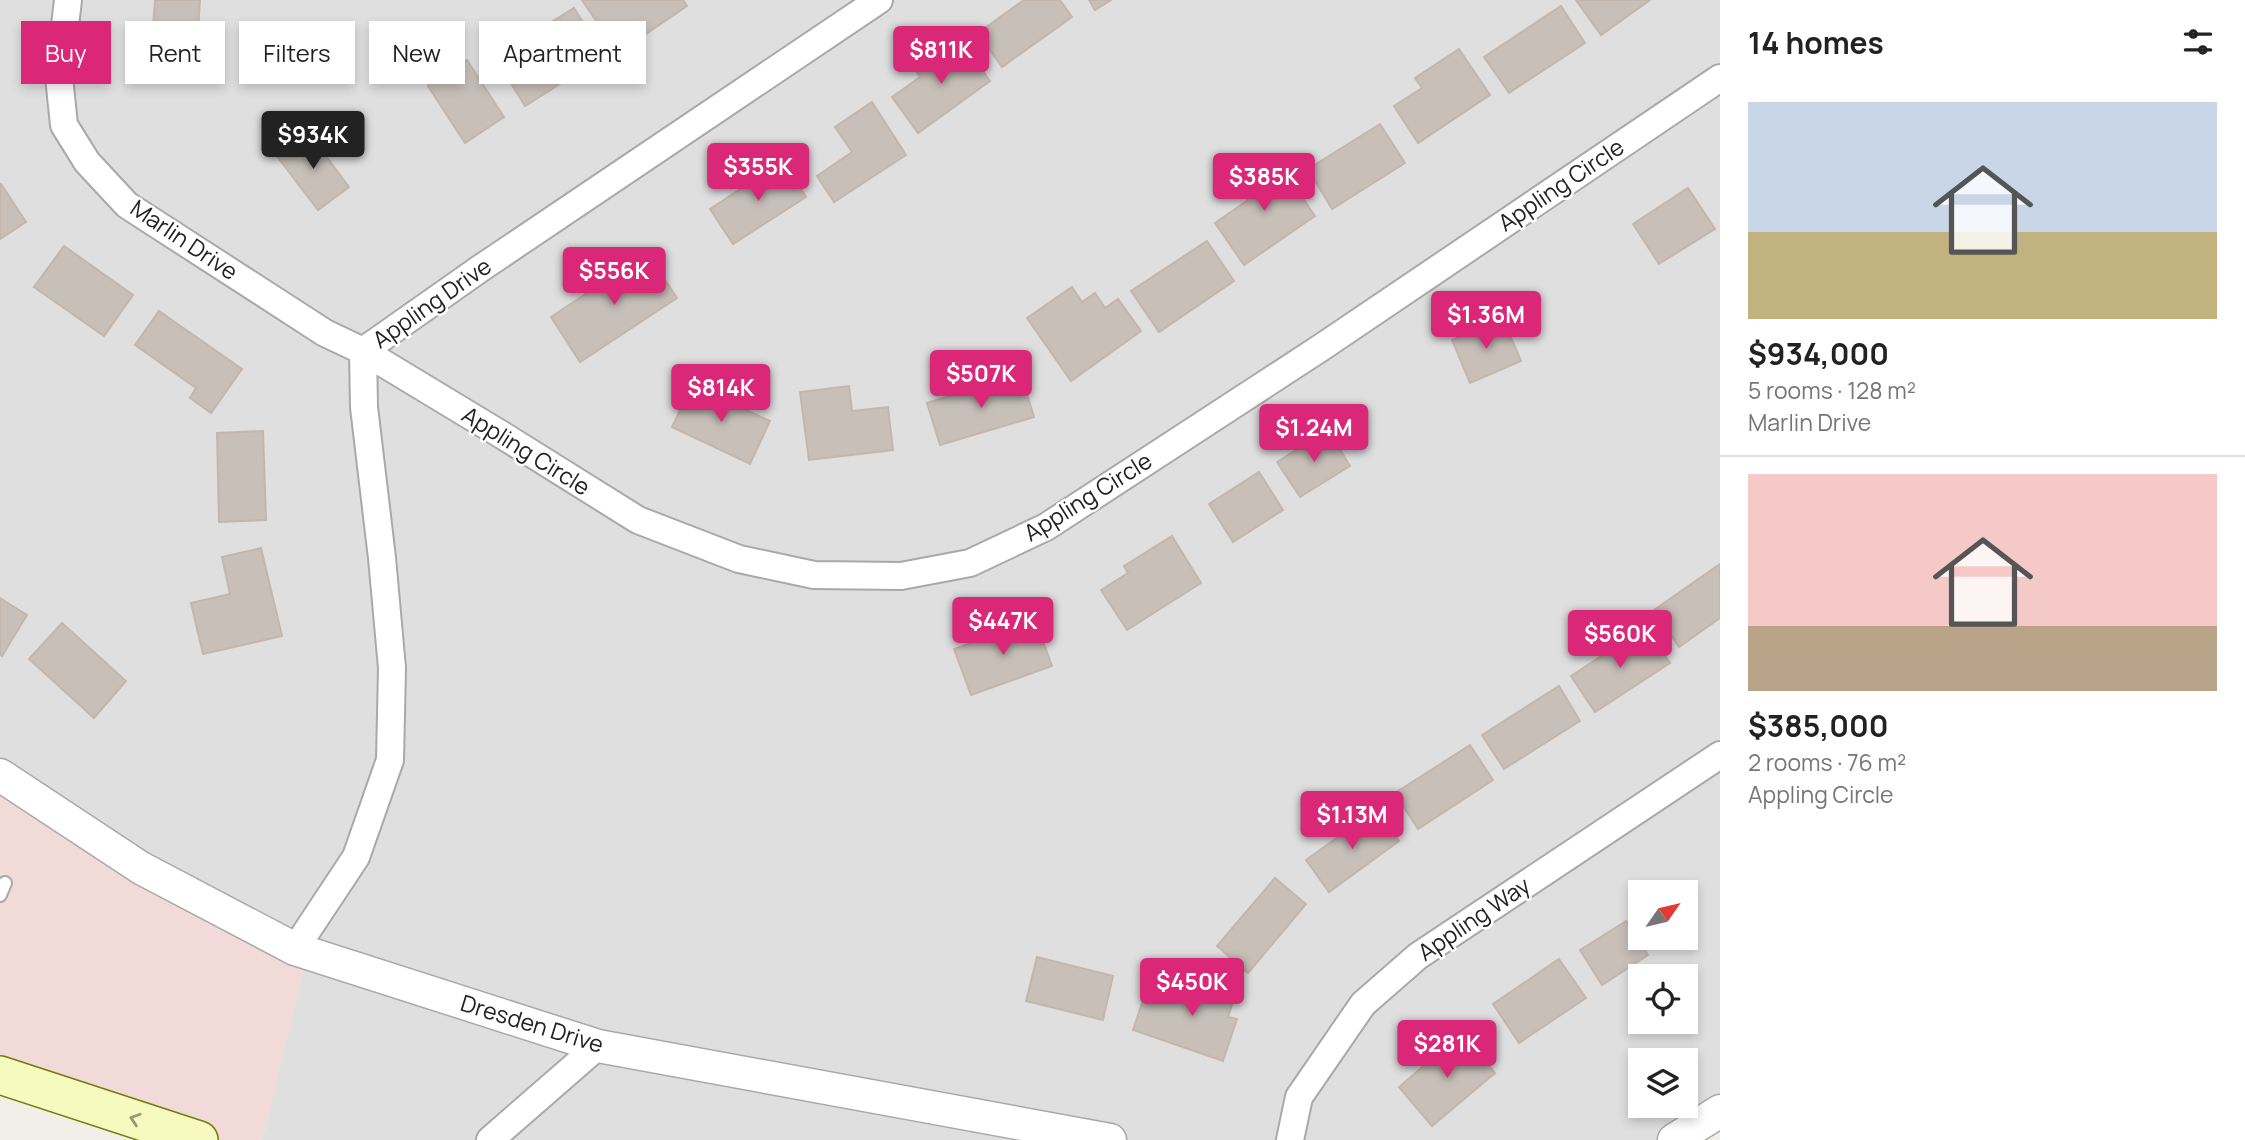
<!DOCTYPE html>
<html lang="en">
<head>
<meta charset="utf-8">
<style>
	:root { --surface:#fff; --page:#f2f2f2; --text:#222; --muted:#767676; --line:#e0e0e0; --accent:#db2777 }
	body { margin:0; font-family:Manrope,sans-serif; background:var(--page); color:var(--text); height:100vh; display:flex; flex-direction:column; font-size:26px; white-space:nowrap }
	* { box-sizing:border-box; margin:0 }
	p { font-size:23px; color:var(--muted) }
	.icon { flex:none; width:38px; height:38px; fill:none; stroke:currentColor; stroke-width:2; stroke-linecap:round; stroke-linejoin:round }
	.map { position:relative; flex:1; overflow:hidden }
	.drawer { display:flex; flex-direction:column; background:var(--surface); width:525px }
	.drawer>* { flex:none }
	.hud { position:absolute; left:21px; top:21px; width:665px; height:63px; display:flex; gap:14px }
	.needle { width:46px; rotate:56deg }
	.buttons { position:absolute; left:1628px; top:880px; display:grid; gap:14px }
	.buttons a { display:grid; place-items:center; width:70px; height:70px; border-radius:0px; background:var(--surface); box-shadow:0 4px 10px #0003; font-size:35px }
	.price { position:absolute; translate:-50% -60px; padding:0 16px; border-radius:7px; background:var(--accent); color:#fff; font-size:23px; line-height:46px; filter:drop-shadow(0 2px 4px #0008) }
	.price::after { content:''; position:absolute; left:50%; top:42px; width:21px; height:16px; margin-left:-10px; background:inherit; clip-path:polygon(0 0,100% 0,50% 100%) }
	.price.active { background:#222; color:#fff }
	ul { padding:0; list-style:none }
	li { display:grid; align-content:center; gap:14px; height:371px; padding:0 28px }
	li+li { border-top:2px solid var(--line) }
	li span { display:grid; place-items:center; height:217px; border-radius:0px; color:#555 }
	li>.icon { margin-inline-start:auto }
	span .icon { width:126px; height:126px; fill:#fffc; stroke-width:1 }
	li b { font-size:30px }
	h2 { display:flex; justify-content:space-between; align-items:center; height:84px; padding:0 28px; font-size:30px }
	.chip { padding:0 24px; border-radius:0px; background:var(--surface); box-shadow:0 4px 10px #0003; font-size:24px; line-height:63px }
	.chip.active { background:var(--accent); color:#fff }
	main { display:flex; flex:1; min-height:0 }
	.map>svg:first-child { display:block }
</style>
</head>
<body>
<main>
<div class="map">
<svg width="1720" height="1140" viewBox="0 0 1720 1140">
	<rect width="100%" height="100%" fill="#f2efe9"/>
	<path fill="#e0dfdf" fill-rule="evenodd" d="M0 0H1720V1108L1679 1140H262L310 941 0 783ZM1640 892H1685V938H1640ZM1640 976H1685V1022H1640ZM1640 1060H1685V1106H1640Z"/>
	<path fill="#f2dad9" d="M0 783 311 941 262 1140H175L0 1078Z"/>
	<path fill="#c7bfb8" stroke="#c4b6ab" stroke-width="2" d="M155 0H200L196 57 151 54Z
		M582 0H683L687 6 618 53Z
		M1024 0H1060L1072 17 1002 67 978 33Z
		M1089 0H1111L1095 10Z
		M1576 0H1650L1601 35Z
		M1561 6 1585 43 1509 93 1484 57Z
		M574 8 604 56 525 106 501 67 527 51 521 41Z
		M960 38 990 81 918 133 892 97 920 77 915 70Z
		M1459 49 1490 95 1418 143 1394 106 1422 88 1415 78Z
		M467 60 504 117 465 143 428 86Z
		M872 102 906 155 834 202 817 176 852 152 835 127Z
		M1380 124 1405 163 1332 209 1308 169Z
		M308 132 349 187 318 210 276 155Z
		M1275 158 1315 216 1244 265 1215 223 1248 200 1237 184Z
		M783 161 806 197 733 244 710 209Z
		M1 184 26 222 0 239V185Z
		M1688 188 1715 229 1659 264 1633 224Z
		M1207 241 1234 281 1159 332 1131 291Z
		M64 246 133 295 104 336 34 287Z
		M647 253 677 298 580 362 551 317Z
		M1072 287 1082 302 1095 293 1105 308 1118 299 1141 331 1071 381 1027 318Z
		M159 311 242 369 211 413 190 398 196 388 135 345Z
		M1503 319 1521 361 1470 383 1452 340Z
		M1021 374 1034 417 940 445 927 403Z
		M692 385 770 421 750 464 672 427Z
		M849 386 852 411 888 407 893 450 809 460 800 392Z
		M1328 430 1350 466 1300 497 1277 462Z
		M263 431 266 520 219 522 217 433Z
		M1259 472 1283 510 1233 542 1209 504Z
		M1172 536 1201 583 1127 630 1101 590 1128 573 1124 566Z
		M261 548 282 636 203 654 191 603 230 594 222 557Z
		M1720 564V618L1679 647 1654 610Z
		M0 598 27 615 2 656 0 655Z
		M1035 620 1052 666 971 695 954 649Z
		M62 623 126 681 94 718 29 659Z
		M1646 627 1670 663 1595 712 1571 676Z
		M1559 686 1580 721 1504 769 1482 735Z
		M1470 745 1493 780 1418 829 1395 793Z
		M1376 810 1399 841 1329 892 1306 860Z
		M1275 878 1306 904 1248 973 1217 946Z
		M1626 921 1648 955 1602 985 1580 950Z
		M1037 957 1113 976 1103 1020 1026 1001Z
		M1559 959 1586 998 1519 1043 1493 1004Z
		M1202 973 1238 986 1228 1017 1237 1019 1223 1061 1133 1030 1147 988 1192 1004Z
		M1462 1033 1495 1073 1432 1126 1399 1087Z"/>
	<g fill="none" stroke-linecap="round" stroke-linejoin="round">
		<defs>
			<path id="service" d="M0 895 5 883"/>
			<path id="minor" d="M68 0 59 77 64 125 87 162 127 205 325 333 363 351 502 435 638 520 739 559 814 575 901 576 970 563 1046 527 1322 347 1720 78
				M295 949 356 857 390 760 392 668 382 558 364 407 363 351 481 268 879 0
				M490 1140 598 1046
				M1290 1140 1299 1097 1363 1004 1418 956 1720 755"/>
			<path id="tertiary" d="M0 775 141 868 295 949 598 1046 1110 1140
				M1674 1140 1720 1111"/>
			<path id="secondary" d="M0 1075 199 1140"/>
		</defs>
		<use href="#service" stroke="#a9a9a9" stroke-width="16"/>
		<use href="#minor" stroke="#a9a9a9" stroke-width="30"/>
		<use href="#tertiary" stroke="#a9a9a9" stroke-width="35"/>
		<use href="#secondary" stroke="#707d05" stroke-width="40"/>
		<use href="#service" stroke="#fff" stroke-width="12"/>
		<use href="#minor" stroke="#fff" stroke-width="26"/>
		<use href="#tertiary" stroke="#fff" stroke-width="32"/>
		<use href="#secondary" stroke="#f7fabf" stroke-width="37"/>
	</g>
	<defs><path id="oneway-chevron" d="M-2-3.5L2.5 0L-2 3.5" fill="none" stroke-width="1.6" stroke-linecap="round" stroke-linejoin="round" transform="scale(1.75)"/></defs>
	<use stroke="#979978" href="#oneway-chevron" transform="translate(135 1119) rotate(-162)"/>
	<g text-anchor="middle" stroke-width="5" stroke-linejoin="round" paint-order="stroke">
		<g font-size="23" fill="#222" stroke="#fff">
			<text transform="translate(1561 185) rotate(-34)" y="8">Appling Circle</text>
			<text transform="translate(184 240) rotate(34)" y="8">Marlin Drive</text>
			<text transform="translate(432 303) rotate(-35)" y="8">Appling Drive</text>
			<text transform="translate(526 451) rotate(32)" y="8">Appling Circle</text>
			<text transform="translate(1088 497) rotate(-32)" y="8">Appling Circle</text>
			<text transform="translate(1474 919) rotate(-34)" y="8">Appling Way</text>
			<text transform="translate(532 1024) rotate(17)" y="8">Dresden Drive</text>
		</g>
	</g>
</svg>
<div class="buttons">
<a><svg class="needle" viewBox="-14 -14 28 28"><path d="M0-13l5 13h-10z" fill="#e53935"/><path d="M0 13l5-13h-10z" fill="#767676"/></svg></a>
<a><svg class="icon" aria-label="locate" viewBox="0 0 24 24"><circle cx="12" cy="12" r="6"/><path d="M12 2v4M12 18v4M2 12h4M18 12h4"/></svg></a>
<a><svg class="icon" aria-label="layers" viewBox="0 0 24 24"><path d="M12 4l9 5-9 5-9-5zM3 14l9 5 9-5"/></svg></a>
</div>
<b class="price" style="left:941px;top:86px">$811K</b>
<b class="price active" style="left:313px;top:171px">$934K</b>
<b class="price" style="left:758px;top:203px">$355K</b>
<b class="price" style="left:1264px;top:213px">$385K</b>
<b class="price" style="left:614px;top:307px">$556K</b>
<b class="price" style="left:1486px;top:351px">$1.36M</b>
<b class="price" style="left:981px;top:410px">$507K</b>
<b class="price" style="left:721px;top:424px">$814K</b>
<b class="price" style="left:1314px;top:464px">$1.24M</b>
<b class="price" style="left:1003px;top:657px">$447K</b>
<b class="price" style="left:1620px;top:670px">$560K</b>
<b class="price" style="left:1352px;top:851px">$1.13M</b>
<b class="price" style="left:1192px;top:1018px">$450K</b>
<b class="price" style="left:1447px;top:1080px">$281K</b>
<div class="hud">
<a class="chip active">Buy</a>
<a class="chip">Rent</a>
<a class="chip">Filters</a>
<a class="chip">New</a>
<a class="chip">Apartment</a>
</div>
</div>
<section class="drawer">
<h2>14 homes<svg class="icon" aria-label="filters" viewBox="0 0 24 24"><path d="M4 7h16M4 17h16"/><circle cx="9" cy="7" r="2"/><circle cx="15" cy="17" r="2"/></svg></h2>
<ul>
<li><span style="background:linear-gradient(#c9d6e8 60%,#c2b280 0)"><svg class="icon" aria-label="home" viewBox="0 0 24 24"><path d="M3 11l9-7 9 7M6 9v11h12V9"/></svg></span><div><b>$934,000</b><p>5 rooms · 128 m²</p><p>Marlin Drive</p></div></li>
<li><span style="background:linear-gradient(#f6c9c9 70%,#b9a48a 0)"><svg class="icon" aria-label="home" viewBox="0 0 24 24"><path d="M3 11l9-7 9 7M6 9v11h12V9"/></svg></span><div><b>$385,000</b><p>2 rooms · 76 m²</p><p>Appling Circle</p></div></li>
</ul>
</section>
</main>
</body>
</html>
